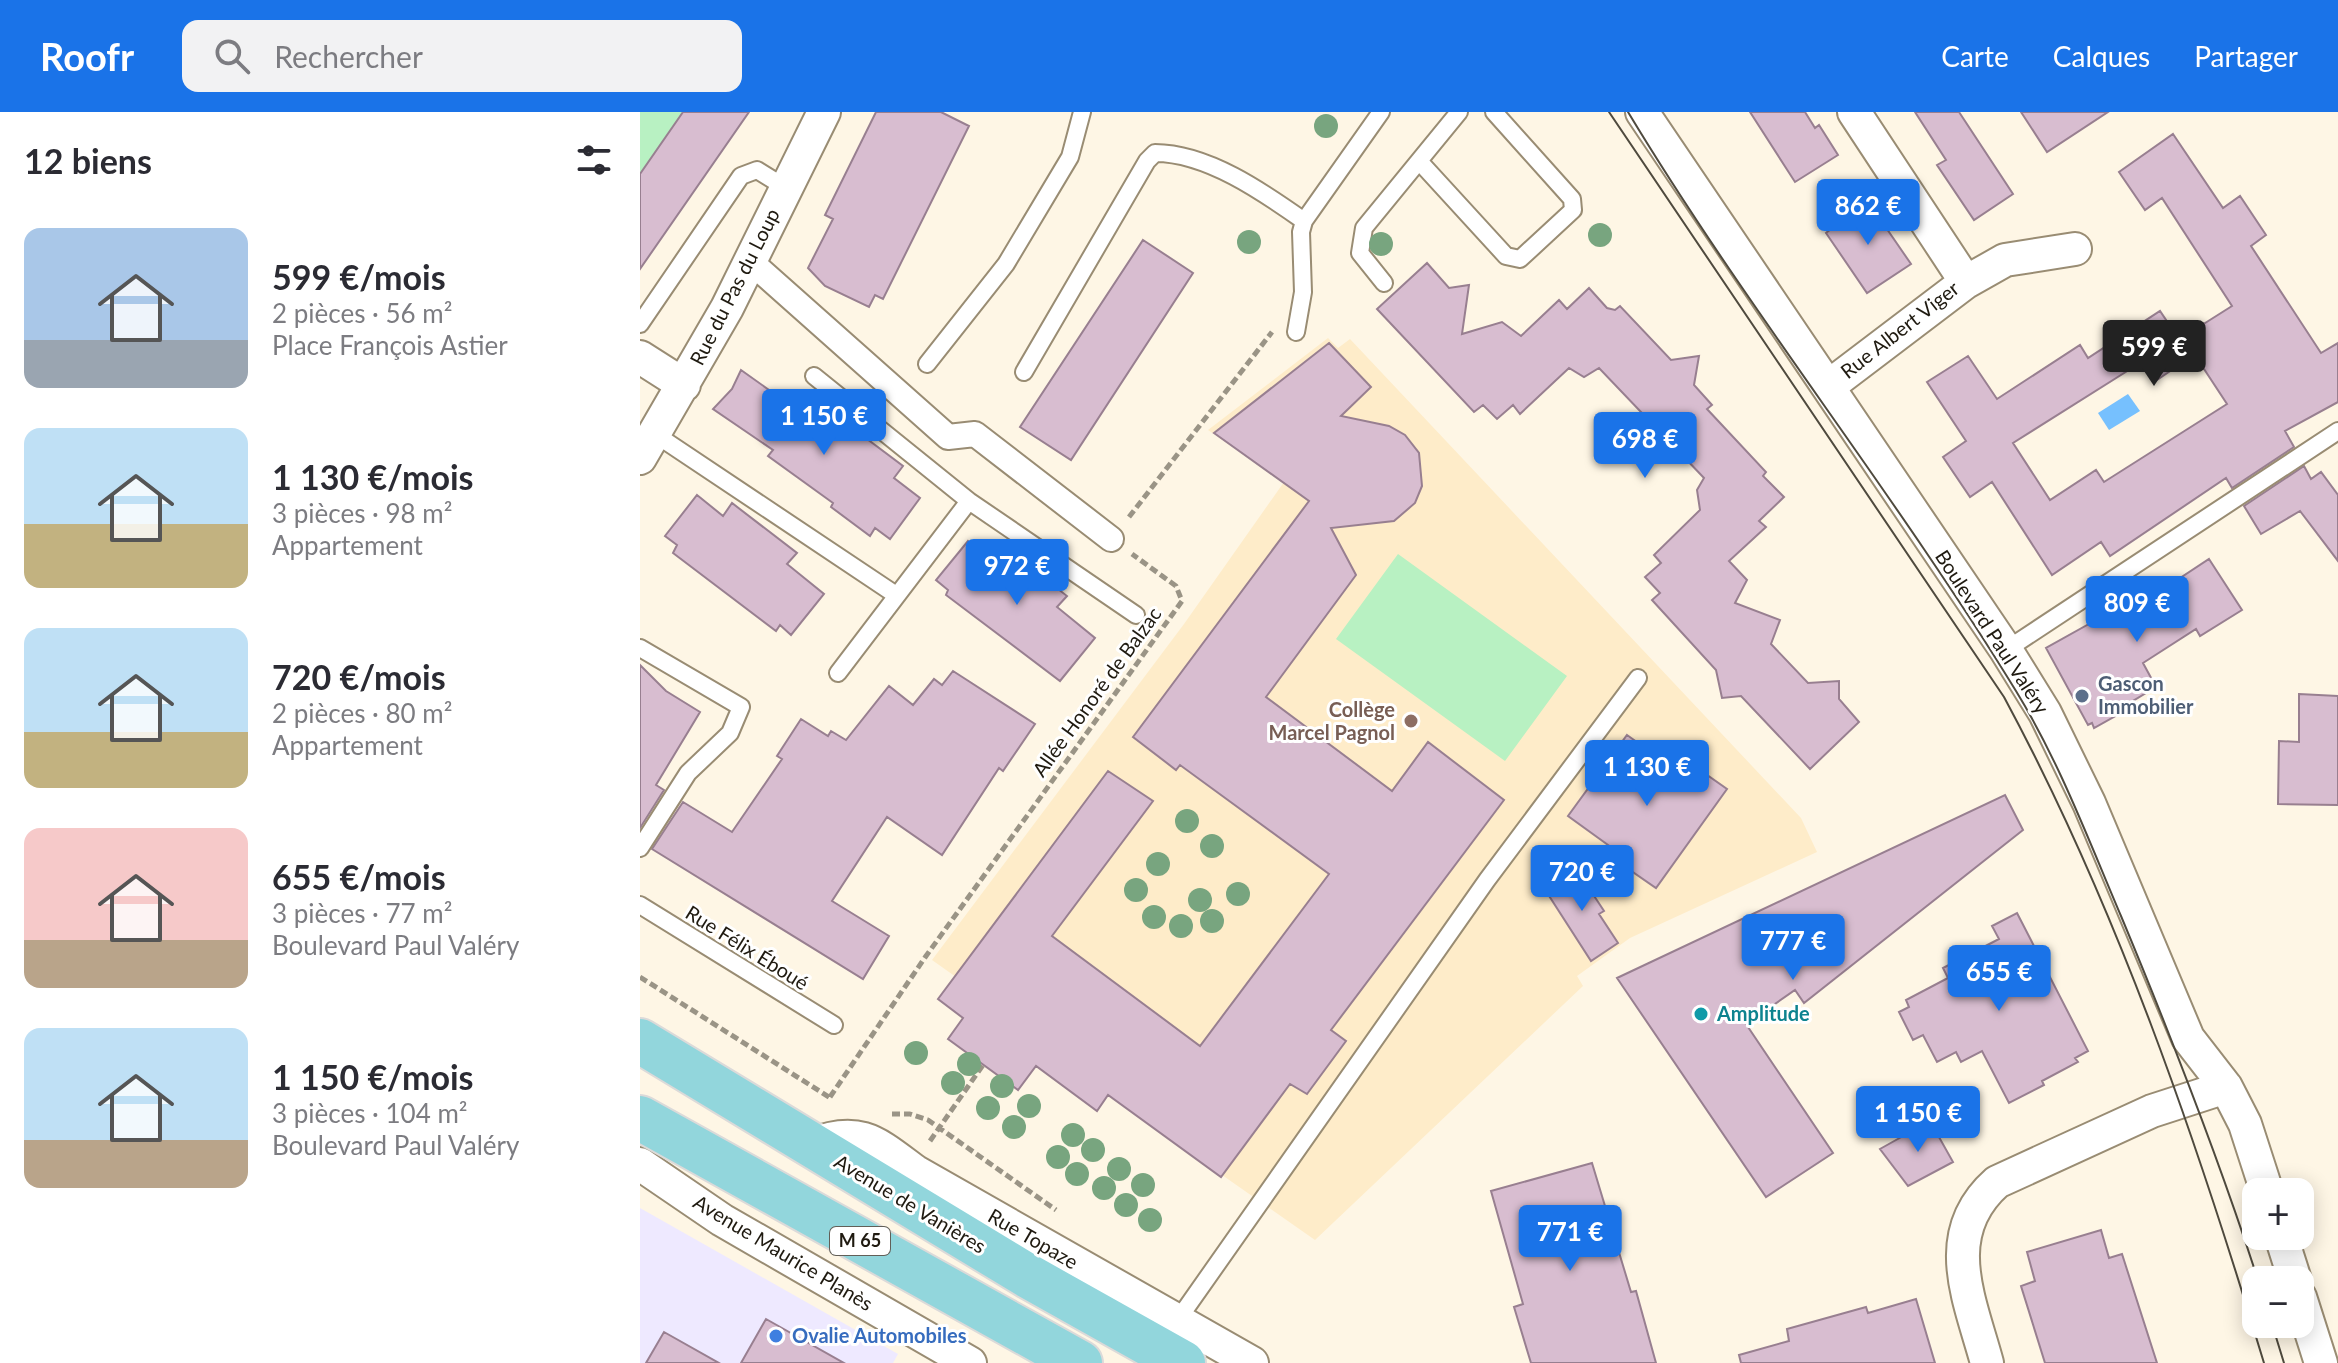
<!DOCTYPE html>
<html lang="fr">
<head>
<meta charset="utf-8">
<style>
	:root { --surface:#fff; --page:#f2f2f3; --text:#2b2b33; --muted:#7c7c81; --accent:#1a73e8 }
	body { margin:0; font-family:Lato,sans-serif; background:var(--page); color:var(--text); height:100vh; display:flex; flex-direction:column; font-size:30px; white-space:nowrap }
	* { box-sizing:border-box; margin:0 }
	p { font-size:26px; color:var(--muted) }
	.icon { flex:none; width:44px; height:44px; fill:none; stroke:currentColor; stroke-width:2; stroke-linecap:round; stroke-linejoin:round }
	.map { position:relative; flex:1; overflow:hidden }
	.panel { display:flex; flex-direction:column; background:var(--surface); width:640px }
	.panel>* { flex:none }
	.buttons { position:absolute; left:1602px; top:1066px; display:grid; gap:16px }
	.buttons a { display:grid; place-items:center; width:72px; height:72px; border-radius:16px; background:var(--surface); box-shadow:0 4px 20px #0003; font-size:40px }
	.price { position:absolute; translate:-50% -68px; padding:0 18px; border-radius:8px; background:var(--accent); color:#fff; font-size:26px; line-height:52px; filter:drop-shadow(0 2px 4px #0008) }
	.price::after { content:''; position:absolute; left:50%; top:48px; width:24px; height:18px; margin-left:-12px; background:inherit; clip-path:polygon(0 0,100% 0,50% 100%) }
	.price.current { background:#222; color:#fff }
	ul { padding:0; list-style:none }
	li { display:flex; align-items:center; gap:24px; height:200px; padding:0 24px }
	li span { display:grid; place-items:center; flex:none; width:224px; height:160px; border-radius:16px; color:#555 }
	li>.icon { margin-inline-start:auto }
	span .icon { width:96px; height:96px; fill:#fffc; stroke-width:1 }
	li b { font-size:34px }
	h2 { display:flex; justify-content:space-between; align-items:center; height:96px; padding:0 24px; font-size:34px }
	header { display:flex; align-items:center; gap:48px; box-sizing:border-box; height:112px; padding:0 40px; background:var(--accent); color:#fff }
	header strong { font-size:38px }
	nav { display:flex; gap:44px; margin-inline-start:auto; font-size:28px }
	.search { width:560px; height:72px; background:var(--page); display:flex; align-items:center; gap:20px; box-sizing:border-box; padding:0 28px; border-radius:16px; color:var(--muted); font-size:30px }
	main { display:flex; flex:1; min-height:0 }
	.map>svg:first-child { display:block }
</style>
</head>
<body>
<header>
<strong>Roofr</strong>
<div class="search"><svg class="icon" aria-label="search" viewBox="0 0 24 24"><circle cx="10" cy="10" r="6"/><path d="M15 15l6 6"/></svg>Rechercher</div>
<nav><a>Carte</a><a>Calques</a><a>Partager</a></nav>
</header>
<main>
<section class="panel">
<h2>12 biens<svg class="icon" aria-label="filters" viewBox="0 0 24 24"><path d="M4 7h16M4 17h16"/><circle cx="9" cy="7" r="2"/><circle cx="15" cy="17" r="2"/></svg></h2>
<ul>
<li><span style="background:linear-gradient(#a9c7e8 70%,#9aa5b1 0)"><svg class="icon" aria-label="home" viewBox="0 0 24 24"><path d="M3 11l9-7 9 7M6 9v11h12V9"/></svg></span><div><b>599 €/mois</b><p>2 pièces · 56 m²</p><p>Place François Astier</p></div></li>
<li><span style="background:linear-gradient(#bfe0f5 60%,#c2b280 0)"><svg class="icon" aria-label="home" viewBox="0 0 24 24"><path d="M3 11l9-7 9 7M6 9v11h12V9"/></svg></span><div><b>1 130 €/mois</b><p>3 pièces · 98 m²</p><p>Appartement</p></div></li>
<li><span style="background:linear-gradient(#bfe0f5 65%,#c2b280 0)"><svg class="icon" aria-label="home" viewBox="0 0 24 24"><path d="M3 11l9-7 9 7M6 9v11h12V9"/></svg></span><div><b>720 €/mois</b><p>2 pièces · 80 m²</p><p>Appartement</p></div></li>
<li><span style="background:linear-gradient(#f6c9c9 70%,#b9a48a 0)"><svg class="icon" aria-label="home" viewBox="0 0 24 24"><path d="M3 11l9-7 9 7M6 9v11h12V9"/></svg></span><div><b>655 €/mois</b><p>3 pièces · 77 m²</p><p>Boulevard Paul Valéry</p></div></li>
<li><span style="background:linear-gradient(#bfe0f5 70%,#b9a48a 0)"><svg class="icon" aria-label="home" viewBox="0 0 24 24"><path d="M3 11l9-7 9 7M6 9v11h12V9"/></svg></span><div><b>1 150 €/mois</b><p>3 pièces · 104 m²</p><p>Boulevard Paul Valéry</p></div></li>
</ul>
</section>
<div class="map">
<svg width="1698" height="1251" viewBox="0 0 1698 1251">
	<rect width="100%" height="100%" fill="#fef6e5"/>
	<path fill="#eee9ff" d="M0 1096 258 1242 253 1251H0Z"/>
	<path fill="#feecc9" d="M688 226 698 236 710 227 1161 706 1177 740 990 826 937 864 943 874 675 1128 468 983 457 999 396 954 378 978 308 927 323 906 298 887 316 865 292 848 544 512 644 370 568 318Z"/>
	<path fill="#b8f1c2" d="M0 0H43L0 62Z
		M758 442 927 564 865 649 696 527Z"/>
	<path fill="#76c0fe" d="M1488 282 1500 299 1469 318 1458 301Z"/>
	<path fill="#d8bdd0" stroke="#987f90" stroke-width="2" d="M43 0H109L0 157V62Z
		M236 0H301L329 14 243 187 235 183 229 195 185 174 168 156 193 107 185 103Z
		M1110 0H1165L1175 16 1179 13 1198 43 1155 70Z
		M1275 0H1319L1373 82 1334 108 1297 53 1306 48Z
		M1381 0H1468L1407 40Z
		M1533 22 1583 96 1600 84 1626 123 1611 134 1681 241 1698 231V290L1645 319 1654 335 1592 376 1586 366 1470 444 1461 430 1412 463 1352 370 1330 385 1303 345 1326 329 1287 270 1328 244 1357 287 1440 233 1448 246 1520 199 1551 245 1514 270 1500 251 1373 331 1410 388 1456 358 1464 370 1587 292 1543 225 1592 194 1522 86 1505 98 1479 60Z
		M1227 88 1271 152 1227 181 1186 121Z
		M503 128 553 161 431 348 380 315Z
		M787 151 809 176 829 173 822 222 862 210 881 224 919 188 927 197 949 176 967 196 975 198 980 194 1031 248 1059 244 1054 273 1072 293 1067 297 1126 360 1123 364 1144 385 1119 409 1126 415 1089 449 1107 468 1095 491 1140 508 1131 532 1168 571 1199 569V587L1219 610 1170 657 1101 584 1082 586 1076 558 1012 488 1020 481 1005 465 1021 451 1014 443 1060 398 1057 378 1064 366 959 256 944 265 929 256 880 302 873 293 857 307 843 293 834 300 737 197Z
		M689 231 731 275 701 304 749 314 765 323 779 341 782 374 775 391 754 409 691 416 716 463 626 585 752 679 788 630 864 688 691 918 706 929 667 982 650 972 581 1065 468 983 457 999 396 954 378 978 308 927 323 906 298 887 468 659 513 689 412 824 560 934 689 762 540 653 536 658 493 625 669 389 574 321Z
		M101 258 188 320 199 306 263 354 254 366 280 386 250 427 235 416 230 424 191 395 193 391 128 344 133 338 73 297 92 277Z
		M1664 354 1671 367 1681 360 1698 383V449L1660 399 1621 422 1604 394Z
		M57 383 83 404 92 391 157 441 147 452 184 482 151 523 140 513 136 519 33 441 37 433 25 424Z
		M328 429 351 448 362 433 427 484 417 495 455 526 420 569 306 483 308 478 296 468Z
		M1569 447 1602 498 1560 524 1556 517 1503 551 1516 575 1493 589 1495 593 1454 616 1452 611 1448 613 1406 536 1474 498 1482 512 1532 480 1528 474Z
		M0 553 26 579 60 600 16 673 24 678 0 716Z
		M313 559 395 612 363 659 359 656 302 743 247 705 192 789 249 824 223 867 12 737 43 690 92 720 142 647 137 644 161 607 188 624 191 619 206 628 249 574 273 593 294 567 302 573Z
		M1659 582 1698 584V693L1638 692 1639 629 1659 630Z
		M987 623 1025 650 1033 639 1087 677 1016 776 961 738 968 733 928 704Z
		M1365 683 1383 718 1164 891 1155 878 1106 912 1193 1041 1126 1085 977 866Z
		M935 755 964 799 959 802 978 831 951 849 904 776Z
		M1377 801 1448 939 1435 946 1438 950 1402 969 1404 973 1369 991 1342 939 1321 950 1316 940 1297 950 1283 923 1273 928 1259 900 1269 895 1266 888 1308 866 1303 856 1359 827 1352 814Z
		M1290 1009 1313 1050 1268 1074 1240 1037Z
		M952 1051 991 1180 996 1179 1016 1251H891L874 1195 883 1192 851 1079Z
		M1461 1118 1469 1146 1482 1142 1517 1251H1405L1381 1174 1395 1169 1387 1140Z
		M1276 1187 1295 1251H1101L1099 1243 1149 1229 1147 1217 1226 1195 1228 1201Z
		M126 1207 204 1251H101Z
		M24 1220 79 1251H6Z"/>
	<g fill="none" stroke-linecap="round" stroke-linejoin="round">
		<defs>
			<path id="service" d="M779 49 866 144 880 147 933 98 932 87 854 0
				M744 171 720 141 724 116 819 0
				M0 212 101 64 117 58 146 76
				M656 220 663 180 661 120 664 109 741 0
				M287 252 366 152 430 45 442 0
				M384 260 507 49 515 41C567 41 623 80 664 109
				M174 264 329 389 496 503
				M15 322 256 483
				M0 536 101 595 90 621 48 661 0 736
				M1366 538 1698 319
				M198 561 329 389
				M0 793 194 913
				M537 1209 847 768 998 566"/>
			<path id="pedestrian" d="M111 150 308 325 335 322 471 427"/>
			<path id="minor" d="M1002 0 1366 538 1405 601 1449 691 1548 926 1586 975 1605 1012 1627 1080
				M1214 0 1326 170
				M0 245 44 273
				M1189 274 1326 170 1365 148 1435 137
				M0 346 87 196 184 0
				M171 1033C220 1013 237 1031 276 1060L612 1251
				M0 1052 82 1108 330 1251
				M1641 1124 1655 1168
				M1660 1185 1681 1251
				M1347 1251C1330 1188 1298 1122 1357 1070L1512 999 1586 975"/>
			<path id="primary" d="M0 929 388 1164 543 1251
				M0 1006 440 1251"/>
		</defs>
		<use href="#service" stroke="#998c73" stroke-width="20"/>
		<use href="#pedestrian" stroke="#998c73" stroke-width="28"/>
		<use href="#minor" stroke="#998c73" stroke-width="36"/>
		<use href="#primary" stroke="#dbdad9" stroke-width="48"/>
		<path stroke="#9a9486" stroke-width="5" stroke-dasharray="8 4" stroke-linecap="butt" d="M489 405 632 220
			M0 865 192 987
			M190 985 286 844 542 489 536 474 492 442
			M252 1002H270L288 1008 416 1098
			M290 1029 343 953"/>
		<use href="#service" stroke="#fff" stroke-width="16"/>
		<use href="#pedestrian" stroke="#fff" stroke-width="24"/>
		<use href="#minor" stroke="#fff" stroke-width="32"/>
		<use href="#primary" stroke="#92d6dc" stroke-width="44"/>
		<path stroke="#4f4a3e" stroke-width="2" d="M969 0 1364 585C1477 795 1555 1023 1624 1251
			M988 0C1108 199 1255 381 1376 579 1419 649 1449 729 1481 804 1531 924 1578 1044 1618 1168
			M1632 1212 1644 1251"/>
	</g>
	<g fill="#78a57f">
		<circle cx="686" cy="14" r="12"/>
		<circle cx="960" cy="123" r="12"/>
		<circle cx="609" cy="130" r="12"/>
		<circle cx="741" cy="132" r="12"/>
		<circle cx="547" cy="709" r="12"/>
		<circle cx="572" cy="734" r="12"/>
		<circle cx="518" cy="752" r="12"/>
		<circle cx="496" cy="778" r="12"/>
		<circle cx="598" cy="782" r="12"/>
		<circle cx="560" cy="788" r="12"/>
		<circle cx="514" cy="805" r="12"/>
		<circle cx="572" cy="809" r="12"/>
		<circle cx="541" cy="814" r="12"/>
		<circle cx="276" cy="941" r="12"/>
		<circle cx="329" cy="952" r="12"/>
		<circle cx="313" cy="971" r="12"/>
		<circle cx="362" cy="974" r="12"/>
		<circle cx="389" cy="994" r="12"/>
		<circle cx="348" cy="996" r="12"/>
		<circle cx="374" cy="1015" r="12"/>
		<circle cx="433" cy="1023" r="12"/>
		<circle cx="453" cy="1038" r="12"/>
		<circle cx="418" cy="1045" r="12"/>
		<circle cx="479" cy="1057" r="12"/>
		<circle cx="437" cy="1062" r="12"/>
		<circle cx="503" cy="1073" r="12"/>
		<circle cx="464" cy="1076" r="12"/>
		<circle cx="486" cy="1093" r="12"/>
		<circle cx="510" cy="1108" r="12"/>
	</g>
	<circle fill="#5c6f8a" stroke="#fff" stroke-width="3" cx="1442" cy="584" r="8"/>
	<circle fill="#8d6e63" stroke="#fff" stroke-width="3" cx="771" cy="609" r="8"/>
	<circle fill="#0f9aa8" stroke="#fff" stroke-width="3" cx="1061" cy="902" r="8"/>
	<circle fill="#3f7fe0" stroke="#fff" stroke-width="3" cx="136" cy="1224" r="8"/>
	<g text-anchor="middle" stroke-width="6" stroke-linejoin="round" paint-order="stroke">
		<rect fill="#fff" stroke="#625f58" stroke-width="2" x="190" y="1115" width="60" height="28" rx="6"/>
		<g font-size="18" font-weight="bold" fill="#1f1a10">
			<text x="220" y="1135">M 65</text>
		</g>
		<g font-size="20" fill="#1f1a10" stroke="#fff">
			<text transform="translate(95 175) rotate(-63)" y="7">Rue du Pas du Loup</text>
			<text transform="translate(1260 218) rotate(-38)" y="7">Rue Albert Viger</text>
			<text transform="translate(1352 520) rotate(57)" y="7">Boulevard Paul Valéry</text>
			<text transform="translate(457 580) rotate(-54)" y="7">Allée Honoré de Balzac</text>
			<text transform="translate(107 836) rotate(32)" y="7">Rue Félix Éboué</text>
			<text transform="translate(270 1092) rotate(31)" y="7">Avenue de Vanières</text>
			<text transform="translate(393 1127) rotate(30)" y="7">Rue Topaze</text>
			<text transform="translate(143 1141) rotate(31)" y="7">Avenue Maurice Planès</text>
		</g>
		<g font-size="20" font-weight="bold" fill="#4e5e75" stroke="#fff" text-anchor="start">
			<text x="1458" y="579">Gascon<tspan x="1458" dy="23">Immobilier</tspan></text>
		</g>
		<g font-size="20" font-weight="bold" fill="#785e54" stroke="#fff" text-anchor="end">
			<text x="755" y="605">Collège<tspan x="755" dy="23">Marcel Pagnol</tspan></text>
		</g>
		<g font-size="20" font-weight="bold" fill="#0d838f" stroke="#fff" text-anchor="start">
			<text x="1077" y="909">Amplitude</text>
		</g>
		<g font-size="20" font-weight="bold" fill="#366cbe" stroke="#fff" text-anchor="start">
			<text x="152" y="1231">Ovalie Automobiles</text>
		</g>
	</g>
</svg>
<div class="buttons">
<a>+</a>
<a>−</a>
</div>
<b class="price" style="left:1228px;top:135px">862 €</b>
<b class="price current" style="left:1514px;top:276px">599 €</b>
<b class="price" style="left:184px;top:345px">1 150 €</b>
<b class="price" style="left:1005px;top:368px">698 €</b>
<b class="price" style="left:377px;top:495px">972 €</b>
<b class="price" style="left:1497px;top:532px">809 €</b>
<b class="price" style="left:1007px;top:696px">1 130 €</b>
<b class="price" style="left:942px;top:801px">720 €</b>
<b class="price" style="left:1153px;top:870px">777 €</b>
<b class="price" style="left:1359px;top:901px">655 €</b>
<b class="price" style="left:1278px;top:1042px">1 150 €</b>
<b class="price" style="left:930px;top:1161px">771 €</b>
</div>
</main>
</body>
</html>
